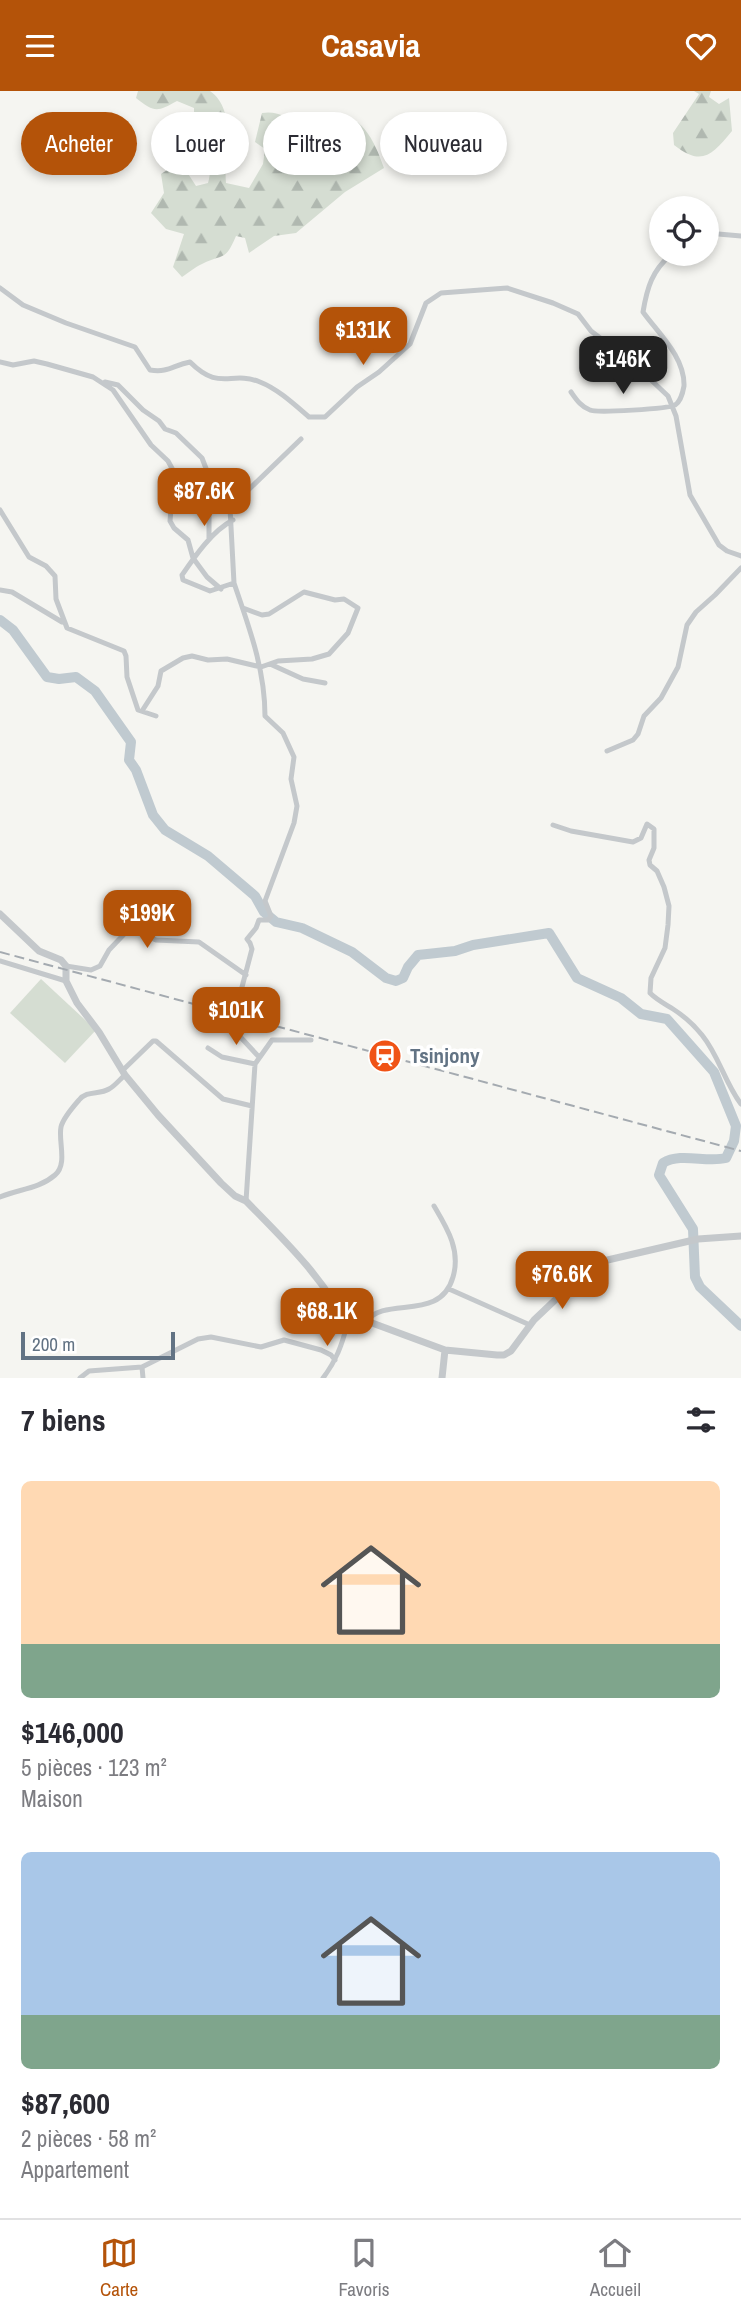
<!DOCTYPE html>
<html lang="fr">
<head>
<meta charset="utf-8">
<style>
	:root { --surface:#fff; --page:#f2f2f3; --text:#2b2b33; --muted:#7c7c81; --line:#e1e1e2; --accent:#b45309 }
	body { margin:0; font-family:"Archivo Narrow",sans-serif; background:var(--page); color:var(--text); height:100vh; display:flex; flex-direction:column; font-size:26px; white-space:nowrap }
	* { box-sizing:border-box; margin:0 }
	p { font-size:23px; color:var(--muted) }
	.icon { flex:none; width:38px; height:38px; fill:none; stroke:currentColor; stroke-width:2; stroke-linecap:round; stroke-linejoin:round }
	.map { position:relative; height:1287px; overflow:hidden }
	.drawer { display:flex; flex-direction:column; background:var(--surface); flex:1 }
	.drawer>* { flex:none }
	.banner { position:absolute; left:21px; top:21px; width:700px; height:63px; display:flex; gap:14px }
	.controls { position:absolute; left:649px; top:105px; display:grid; gap:14px }
	.controls a { display:grid; place-items:center; width:70px; height:70px; border-radius:50%; background:var(--surface); box-shadow:0 4px 10px #0003; font-size:35px }
	.scale { position:absolute; left:21px; bottom:18px; width:154px; box-sizing:border-box; padding-left:7px; border:4px solid #627384; border-top:0; font-size:19px; line-height:24px; white-space:nowrap; color:#627384; -webkit-text-stroke:5px #fff; paint-order:stroke }
	.price { position:absolute; translate:-50% -60px; padding:0 16px; border-radius:14px; background:var(--accent); color:#fff; font-size:23px; line-height:46px; filter:drop-shadow(0 2px 4px #0008) }
	.price::after { content:''; position:absolute; left:50%; top:42px; width:21px; height:16px; margin-left:-10px; background:inherit; clip-path:polygon(0 0,100% 0,50% 100%) }
	.price.active { background:#222; color:#fff }
	ul { padding:0; list-style:none }
	li { display:grid; align-content:center; gap:14px; height:371px; padding:0 21px }
	li span { display:grid; place-items:center; height:217px; border-radius:10px; color:#555 }
	li>.icon { margin-inline-start:auto }
	span .icon { width:126px; height:126px; fill:#fffc; stroke-width:1 }
	li b { font-size:30px }
	h2 { display:flex; justify-content:space-between; align-items:center; height:84px; padding:0 21px; font-size:30px }
	.chip { padding:0 24px; border-radius:32px; background:var(--surface); box-shadow:0 4px 10px #0003; font-size:24px; line-height:63px }
	.chip.active { background:var(--accent); color:#fff }
	header { display:flex; justify-content:space-between; align-items:center; height:91px; padding:0 21px; background:var(--accent); color:#fff; font-size:32px; font-weight:700 }
	.dock { display:flex; justify-content:space-around; align-items:center; height:98px; border-top:2px solid var(--line); background:var(--surface); font-size:19px; color:var(--muted) }
	.dock a { display:grid; justify-items:center; gap:4px }
	.dock .active { color:var(--accent) }
	.map>svg:first-child { display:block }
</style>
</head>
<body>
<header><svg class="icon" aria-label="menu" viewBox="0 0 24 24"><path d="M4 6h16M4 12h16M4 18h16"/></svg>Casavia<svg class="icon" aria-label="heart" viewBox="0 0 24 24"><path d="M12 20l-8-8c-3-5 5-10 8-4 3-6 11-1 8 4z"/></svg></header>
<div class="map">
<svg width="741" height="1287" viewBox="0 0 741 1287">
	<defs>
		<pattern id="forest-firs" width="22" height="20" patternUnits="userSpaceOnUse" patternTransform="scale(1.75)"><rect width="22" height="20" fill="#d5ddd2"/><path d="M5 1l3.5 6h-7zM16 11l3.5 6h-7z" fill="#b0b8b0"/></pattern>
	</defs>
	<rect width="100%" height="100%" fill="#f5f5f1"/>
	<path fill="url(#forest-firs)" d="M138 0H210C238 20 223 64 226 92L249 97 263 73 265 58 255 51 262 22C280 19 288 30 305 29 313 29 317 21 325 21 361 20 374 48 384 77L345 101 296 142 274 145 249 162 245 147 236 145C225 171 224 162 202 173 195 176 188 182 182 186L173 176 184 143 166 138 151 122 164 102 161 83 173 75 185 78 196 95 208 92C213 74 209 62 194 52L197 40 194 32V17L177 10C157 21 155 22 136 7Z
		M694 0H711L709 6 719 13 729 7 732 40C712 64 702 76 674 54L673 42 699 3Z"/>
	<path fill="#d5ddd2" d="M41 888 96 939 65 972 10 922Z"/>
	<g fill="none" stroke-linecap="round" stroke-linejoin="round">
		<path stroke="#c0cad0" stroke-width="10" d="M0 529 13 539 47 586 59 588 76 586 95 600 131 651 129 669 136 679 153 724 165 739 208 765 255 805 264 821 276 831 302 837 352 861 386 887 396 890 403 887 408 876 418 864 455 860 473 854 549 842 577 887 621 907 641 923 667 928 714 981 736 1035 734 1050 726 1067C706 1072 681 1061 663 1072L659 1084 693 1138 695 1186 700 1196 741 1235"/>
		<path stroke="#c4c8cb" stroke-width="5" d="M707 142 741 145
			M0 197 23 214 66 232 135 256 150 279C169 282 173 274 190 271 220 301 230 279 260 291 278 298 295 314 309 326H325L357 296 379 281 410 253 426 212 441 202 507 197 553 212 578 223 591 240 633 272 668 305 676 325 690 404 719 454 727 460 741 465
			M0 271 13 274 34 270 47 273 93 286 113 299 151 354 168 370 174 381 170 430 174 437 188 449 193 467 207 486 221 498
			M105 291 118 294 143 319 159 330 165 338 176 342 202 367 207 380 202 405 209 422V448
			M571 301C576 308 581 316 590 319 596 322 669 318 675 314 680 311 683 301 684 295 685 266 658 242 643 221 647 197 652 179 672 163
			M0 419 29 466 46 475 55 485 56 508 67 537 124 560 126 565 127 586 138 619 156 625
			M233 429C212 440 195 465 182 484L183 489 210 500 234 492 230 417 232 410 242 405 301 348
			M234 492C249 536 265 578 265 625L283 642 294 666 291 688 297 715 294 732 265 810 271 825 268 829H259L256 837 247 848 250 852 252 858 232 934 233 938 259 966
			M0 499 12 501 62 531
			M270 573 303 588 325 592
			M142 620 158 595 161 580 183 567 192 565 208 569 227 568 261 576 278 570 312 568 329 563 348 542 358 517 344 508 335 509 304 501 269 523 262 524 243 517
			M607 660 633 649 638 643 644 625 661 607 678 576 687 534 696 521 715 504 741 477
			M553 734 571 740 633 751 641 747 647 733 654 738V757L649 769 650 774 657 780 664 796 669 815 668 834 665 857 651 887 650 902C657 909 665 913 673 918 684 925 694 934 702 944 719 965 725 992 741 1013
			M0 870 66 890
			M66 875 91 879 100 875 109 859 129 838 156 849 199 851 246 884
			M208 957 222 966 255 973
			M123 979 153 950H156L223 1008 252 1015
			M0 1106C19 1098 39 1098 55 1084 68 1073 58 1050 61 1036 63 1027 73 1016 79 1009 87 999 99 1004 109 998 115 995 120 988 125 984
			M246 1110 255 973 272 949H311
			M449 1198 530 1234
			M366 1231C385 1204 440 1232 453 1186 461 1159 447 1137 434 1115
			M142 1276 143 1287
			M80 1287 89 1280 142 1276 198 1248 211 1246 261 1256 284 1249 321 1259 331 1264 335 1269
			M323 1287C336 1270 342 1254 347 1234"/>
		<path stroke="#c4c8cb" stroke-width="7" d="M0 823 39 860 61 869 66 875V890L77 912 99 941 125 984 158 1024 221 1092 235 1105 246 1110C283 1148 323 1186 347 1234L364 1229 445 1259
			M442 1287 445 1259 497 1264H504L511 1260 534 1229 591 1175 599 1171 698 1148 741 1145"/>
		<path stroke="#a4aab0" stroke-width="2" stroke-dasharray="10 5" stroke-linecap="butt" d="M0 861 741 1060"/>
	</g>
	<defs>
		<symbol id="station-disc" viewBox="-11 -11 22 22"><circle r="9.5" fill="#f05316" stroke="#fff"/><path d="M-3-6H3Q5-6 5-4V2Q5 4 3 4L4.5 6H3L1.5 4h-3L-3 6H-4.5L-3 4Q-5 4-5 2V-4Q-5-6-3-6ZM-3.5-4v3h7v-3ZM-3.5 1v1.5H-2V1ZM2 1v1.5H3.5V1Z" fill="#fff"/></symbol>
	</defs>
	<g fill-rule="evenodd">
		<use href="#station-disc" x="366" y="946" width="38" height="38"/>
	</g>
	<g text-anchor="middle" stroke-width="7" stroke-linejoin="round" paint-order="stroke">
		<g font-size="21" font-weight="bold" fill="#627384" stroke="#fff" text-anchor="start">
			<text x="410" y="972">Tsinjony</text>
		</g>
	</g>
</svg>
<div class="controls">
<a><svg class="icon" aria-label="locate" viewBox="0 0 24 24"><circle cx="12" cy="12" r="6"/><path d="M12 2v4M12 18v4M2 12h4M18 12h4"/></svg></a>
</div>
<div class="scale">200 m</div>
<b class="price" style="left:363px;top:276px">$131K</b>
<b class="price active" style="left:623px;top:305px">$146K</b>
<b class="price" style="left:204px;top:437px">$87.6K</b>
<b class="price" style="left:147px;top:859px">$199K</b>
<b class="price" style="left:236px;top:956px">$101K</b>
<b class="price" style="left:562px;top:1220px">$76.6K</b>
<b class="price" style="left:327px;top:1257px">$68.1K</b>
<div class="banner">
<a class="chip active">Acheter</a>
<a class="chip">Louer</a>
<a class="chip">Filtres</a>
<a class="chip">Nouveau</a>
</div>
</div>
<section class="drawer">
<h2>7 biens<svg class="icon" aria-label="filters" viewBox="0 0 24 24"><path d="M4 7h16M4 17h16"/><circle cx="9" cy="7" r="2"/><circle cx="15" cy="17" r="2"/></svg></h2>
<ul>
<li><span style="background:linear-gradient(#ffd9b3 75%,#7fa58c 0)"><svg class="icon" aria-label="home" viewBox="0 0 24 24"><path d="M3 11l9-7 9 7M6 9v11h12V9"/></svg></span><div><b>$146,000</b><p>5 pièces · 123 m²</p><p>Maison</p></div></li>
<li><span style="background:linear-gradient(#a9c7e8 75%,#7fa58c 0)"><svg class="icon" aria-label="home" viewBox="0 0 24 24"><path d="M3 11l9-7 9 7M6 9v11h12V9"/></svg></span><div><b>$87,600</b><p>2 pièces · 58 m²</p><p>Appartement</p></div></li>
</ul>
</section>
<nav class="dock">
<a class="active"><svg class="icon" aria-label="map" viewBox="0 0 24 24"><path d="M3 6l6-2 6 2 6-2v14l-6 2-6-2-6 2zM9 4v14M15 6v14"/></svg>Carte</a>
<a><svg class="icon" aria-label="saved" viewBox="0 0 24 24"><path d="M7 4h10v16l-5-4-5 4z"/></svg>Favoris</a>
<a><svg class="icon" aria-label="home" viewBox="0 0 24 24"><path d="M3 11l9-7 9 7M6 9v11h12V9"/></svg>Accueil</a>
</nav>
</body>
</html>
